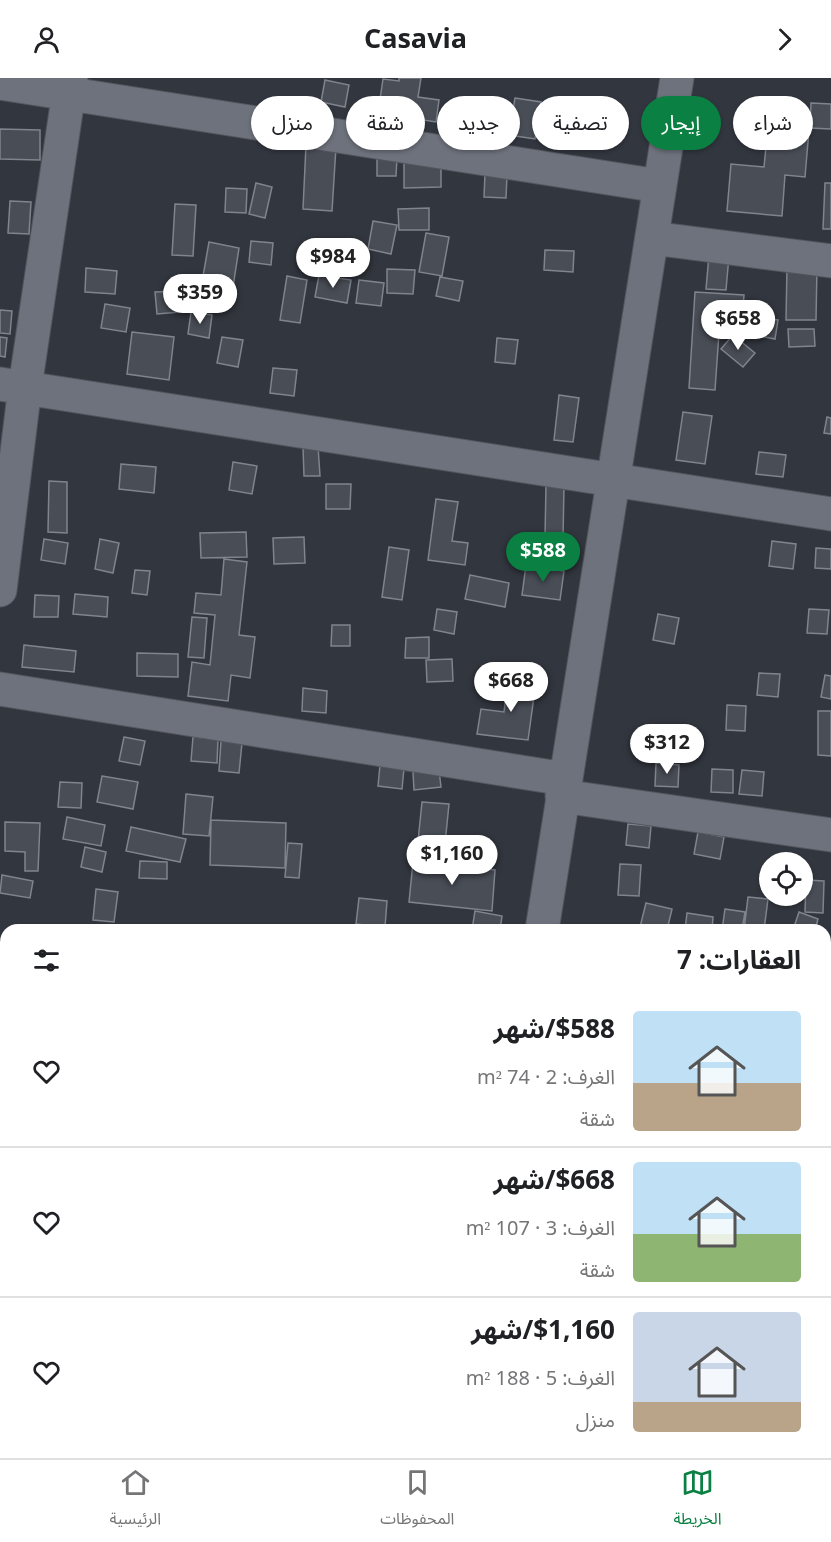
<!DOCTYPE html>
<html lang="ar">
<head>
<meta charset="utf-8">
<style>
	:root { --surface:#fff; --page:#f2f2f2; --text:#202124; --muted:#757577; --line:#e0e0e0; --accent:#0b8043 }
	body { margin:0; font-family:Georgia,"Noto Sans Arabic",serif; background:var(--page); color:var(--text); direction:rtl; height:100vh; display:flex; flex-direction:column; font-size:22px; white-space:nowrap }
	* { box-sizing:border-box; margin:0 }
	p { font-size:20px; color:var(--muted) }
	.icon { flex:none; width:33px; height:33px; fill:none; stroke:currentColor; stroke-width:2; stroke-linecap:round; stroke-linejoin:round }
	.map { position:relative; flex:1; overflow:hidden; direction:ltr }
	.sheet { position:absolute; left:0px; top:846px; width:831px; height:534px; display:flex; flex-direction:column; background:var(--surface); border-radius:18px 18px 0 0; box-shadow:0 2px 4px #0004; direction:rtl }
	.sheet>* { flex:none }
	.guide { position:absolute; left:18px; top:18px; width:795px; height:54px; direction:rtl; display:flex; gap:12px }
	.tools { position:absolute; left:759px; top:774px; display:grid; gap:12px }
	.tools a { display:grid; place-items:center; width:54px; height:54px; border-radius:50%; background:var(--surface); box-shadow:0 2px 4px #0004; font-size:30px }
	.price { position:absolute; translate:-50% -51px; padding:0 14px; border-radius:21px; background:#fff; color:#222; font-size:20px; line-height:39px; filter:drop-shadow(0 2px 3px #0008) }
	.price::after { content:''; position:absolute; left:50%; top:36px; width:18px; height:14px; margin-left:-9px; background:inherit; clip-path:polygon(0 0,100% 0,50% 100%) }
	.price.on { background:var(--accent); color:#fff }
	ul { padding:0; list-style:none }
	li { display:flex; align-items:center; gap:18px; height:150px; padding:0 30px }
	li+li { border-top:2px solid var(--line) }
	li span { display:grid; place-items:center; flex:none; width:168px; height:120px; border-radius:6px; color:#555 }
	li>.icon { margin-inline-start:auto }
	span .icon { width:72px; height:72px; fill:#fffc; stroke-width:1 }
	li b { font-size:26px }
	h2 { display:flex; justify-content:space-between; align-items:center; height:72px; padding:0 30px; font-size:26px }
	.chip { padding:0 21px; border-radius:27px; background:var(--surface); box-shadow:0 2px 4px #0004; font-size:21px; line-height:54px }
	.chip.on { background:var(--accent); color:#fff }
	header { display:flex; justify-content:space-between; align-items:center; height:78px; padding:0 30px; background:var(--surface); font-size:27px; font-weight:700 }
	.tabs { display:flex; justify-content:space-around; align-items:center; height:84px; border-top:2px solid var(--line); background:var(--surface); font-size:16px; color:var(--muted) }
	.tabs a { display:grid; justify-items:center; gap:3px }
	.tabs .on { color:var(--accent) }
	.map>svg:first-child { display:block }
</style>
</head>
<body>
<header><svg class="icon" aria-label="forward" viewBox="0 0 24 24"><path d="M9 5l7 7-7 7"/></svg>Casavia<svg class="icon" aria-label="person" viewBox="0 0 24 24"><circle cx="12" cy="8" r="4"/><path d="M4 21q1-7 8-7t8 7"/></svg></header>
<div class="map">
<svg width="831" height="1380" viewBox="0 0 831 1380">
	<rect width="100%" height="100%" fill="#32363e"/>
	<path fill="#494d56" stroke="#7f848d" stroke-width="1.5" d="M399 0H421L418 19 439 22 436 44 378 35 383 1 399 3Z
		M325 2 349 7 345 29 321 24Z
		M515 20 541 24 535 61 509 57Z
		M811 25 831 26V51L810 50Z
		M479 33 503 38 498 57 475 52Z
		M591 45 613 47 611 68 588 66Z
		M768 48 809 52 805 99 785 97 782 138 727 133 731 86 764 89Z
		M0 51 40 52V82L0 81Z
		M306 67 336 69 332 133 303 131Z
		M377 79 397 80 396 98H377Z
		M404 85H441V109L404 110Z
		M485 96 507 97 506 120 484 119Z
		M256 105 272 109 265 140 249 136Z
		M825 105H831V151H823Z
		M226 110 247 111 246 135 225 134Z
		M10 123 31 124 29 156 8 155Z
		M175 126 196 127 193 178 172 177Z
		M429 130V152H399L398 131Z
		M373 143 397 147 391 176 368 171Z
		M426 155 449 159 442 198 419 194Z
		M251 163 273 165 271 187 249 184Z
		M209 164 239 170 233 209 202 204Z
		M545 172 574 173 573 194 544 192Z
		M709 177 729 178 726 212 706 211Z
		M787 188 817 189 816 242H786Z
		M86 190 117 193 115 216 85 214Z
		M387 191 415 192 413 216 387 215Z
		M319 197 351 202 347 225 315 219Z
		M287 198 307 202 300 245 280 242Z
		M440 199 463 203 459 223 436 218Z
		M359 202 384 205 381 228 356 225Z
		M179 213 180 234 157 236 155 214Z
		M695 214 744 217 741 256 719 255 715 312 689 310Z
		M105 226 130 230 126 254 101 250Z
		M0 232 12 233 10 256 0 255Z
		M191 234 212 237 209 260 188 256Z
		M751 238 778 242 775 261 749 256Z
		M788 251H814L815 268 789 269Z
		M132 254 174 259 169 302 127 296Z
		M733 257 755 275 743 289 721 271Z
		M0 259 7 260 5 279 0 278Z
		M222 259 243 262 238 289 217 285Z
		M497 260 518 262 515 286 495 284Z
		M273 290 297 292 294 318 270 315Z
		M559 317 579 320 573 364 554 362Z
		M683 334 712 338 705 386 676 382Z
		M827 339 831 340V356L824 355Z
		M318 368 320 398H304L303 369Z
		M759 374 786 377 783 399 756 396Z
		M233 384 257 388 252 416 229 412Z
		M121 386 156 389 154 415 119 411Z
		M49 403 67 404V455L48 454Z
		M326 406H351L350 431H326Z
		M546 407 564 408 563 460 545 459Z
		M436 421 458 424 452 463 468 465 465 487 428 482Z
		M246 454 247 479 201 480 200 455Z
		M304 459 305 485 274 486 273 460Z
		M44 461 68 465 65 486 41 482Z
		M100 461 119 465 113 495 95 491Z
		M772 463 796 466 793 491 769 488Z
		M389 469 409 472 402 522 382 519Z
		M816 470 831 471V491L815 490Z
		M224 481 247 484 239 557 255 559 250 600 231 597 228 623 188 618 192 584 210 587 215 537 194 535 196 515 221 517Z
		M526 487 564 493 560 522 522 517Z
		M135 492 150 493 147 517 132 515Z
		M470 497 509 505 505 529 465 521Z
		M75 516 108 519 107 539 73 536Z
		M35 517 59 518 58 539H34Z
		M437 531 457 534 454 556 434 552Z
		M809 531 829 532 827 556 807 555Z
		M658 536 679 540 674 566 653 562Z
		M192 539 207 540 204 580 188 579Z
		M332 547H350V568H331Z
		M429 559V580H405L406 560Z
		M24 567 76 573 74 594 22 589Z
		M137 575 178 576V599L137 598Z
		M452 581 453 603 427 604 426 582Z
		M759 595 780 596 778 619 757 617Z
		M825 597 831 598V621L821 619Z
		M508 601 536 604 528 662 477 656 481 631 504 634Z
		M303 610 327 613 326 635 302 633Z
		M727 627 746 628 745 653 726 652Z
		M818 633H831V678L818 677Z
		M124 659 145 663 140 687 119 683Z
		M193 659 218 661 217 685 191 683Z
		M221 663 242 665 239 695 219 693Z
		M656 685 679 687 678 709 655 708Z
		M380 687 404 690 402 711 378 708Z
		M712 691 733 692V715L711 714Z
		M439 692 441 709 414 712 413 694Z
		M742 692 764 694 762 718 739 716Z
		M102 698 138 704 133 731 97 724Z
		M60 704 82 705 81 730 58 729Z
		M186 716 213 719 209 758 183 756Z
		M422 724 449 726 445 766 418 763Z
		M67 739 105 747 101 768 63 761Z
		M211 742 286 745 285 790 210 787Z
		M5 744 40 745 38 793H25V774L5 773Z
		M628 746 651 748 649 770 626 767Z
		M131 749 186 761 180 784 126 773Z
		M698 754 724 759 720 781 694 776Z
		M288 765 302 766 299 800 285 799Z
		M420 767 451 769V782L419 780Z
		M85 769 106 774 102 794 81 789Z
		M140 783 167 784V801L139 800Z
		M413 784 495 792 492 833 409 824Z
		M620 786 641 787 639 818 618 817Z
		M2 797 33 803 30 820 0 815Z
		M806 802 824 803 823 835 805 834Z
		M96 811 118 814 114 844 93 842Z
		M748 819 768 821 764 852H744Z
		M359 820 387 823 385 849 356 846Z
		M646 825 672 831 667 852 640 849Z
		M725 831 745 834 742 852H722Z
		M475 833 502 838 500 852H472Z
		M799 834 818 841 815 852H793Z
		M687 835 713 839 712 852H685Z
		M0 867 6 868V887L0 886Z
		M0 930 6 932 5 964 0 963Z
		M825 932H831V952L825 951Z
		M825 960H830L828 983H825Z
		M0 1037H6V1080L0 1079Z
		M0 1145H6V1186L0 1185Z
		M0 1274 6 1275V1337H0Z
		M825 1291 831 1292V1312L825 1310Z
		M0 1349 6 1351V1374H12L11 1380H0Z
		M75 1374H96V1380H74Z
		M311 1374H376L375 1380H310Z
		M517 1374H552V1380H516Z"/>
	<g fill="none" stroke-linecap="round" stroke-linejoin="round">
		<defs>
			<path id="minor" d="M0 5 659 108
				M652 160 831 183
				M0 306 831 436
				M0 512 25 309 71 0
				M0 611 565 701
				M562 718 831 757
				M542 852 677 0
				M0 905 6 906
				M825 1025 831 1026
				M0 1210 6 1211
				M825 1334H831
				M459 1380 460 1374"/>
		</defs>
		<use href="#minor" stroke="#52555c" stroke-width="35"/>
		<use href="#minor" stroke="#6e727c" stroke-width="33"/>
	</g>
</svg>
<div class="tools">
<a><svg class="icon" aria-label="locate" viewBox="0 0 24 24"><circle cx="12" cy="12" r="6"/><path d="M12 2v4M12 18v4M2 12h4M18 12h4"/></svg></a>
</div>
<b class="price" style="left:333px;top:211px">$984</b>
<b class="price" style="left:200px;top:247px">$359</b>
<b class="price" style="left:738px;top:273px">$658</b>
<b class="price on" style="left:543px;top:505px">$588</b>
<b class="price" style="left:511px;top:635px">$668</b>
<b class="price" style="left:667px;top:697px">$312</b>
<b class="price" style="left:452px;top:808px">$1,160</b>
<div class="guide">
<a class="chip">شراء</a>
<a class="chip on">إيجار</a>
<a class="chip">تصفية</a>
<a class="chip">جديد</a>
<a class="chip">شقة</a>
<a class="chip">منزل</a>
</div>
<section class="sheet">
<h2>العقارات: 7<svg class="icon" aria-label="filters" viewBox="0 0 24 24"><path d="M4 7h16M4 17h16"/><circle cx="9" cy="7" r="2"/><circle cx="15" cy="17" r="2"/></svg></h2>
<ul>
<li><span style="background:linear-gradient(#bfe0f5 60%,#b9a48a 0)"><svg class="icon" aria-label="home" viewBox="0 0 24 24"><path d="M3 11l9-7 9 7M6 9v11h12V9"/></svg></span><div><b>$588/شهر</b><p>الغرف: 2 · 74 m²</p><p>شقة</p></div><svg class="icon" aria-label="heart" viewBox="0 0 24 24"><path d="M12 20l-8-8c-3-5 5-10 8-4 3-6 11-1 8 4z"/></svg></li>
<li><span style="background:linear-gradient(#bfe0f5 60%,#8fb573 0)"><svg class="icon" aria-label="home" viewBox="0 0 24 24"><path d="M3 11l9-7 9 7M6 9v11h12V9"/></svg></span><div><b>$668/شهر</b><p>الغرف: 3 · 107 m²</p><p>شقة</p></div><svg class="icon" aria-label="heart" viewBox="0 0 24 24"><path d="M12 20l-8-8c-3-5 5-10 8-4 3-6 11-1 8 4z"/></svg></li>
<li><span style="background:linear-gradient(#c9d6e8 75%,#b9a48a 0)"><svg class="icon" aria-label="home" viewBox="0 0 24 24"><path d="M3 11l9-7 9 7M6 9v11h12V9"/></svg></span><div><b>$1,160/شهر</b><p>الغرف: 5 · 188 m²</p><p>منزل</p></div><svg class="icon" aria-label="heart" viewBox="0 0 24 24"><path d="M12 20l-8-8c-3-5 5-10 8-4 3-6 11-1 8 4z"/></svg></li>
</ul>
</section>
</div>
<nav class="tabs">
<a class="on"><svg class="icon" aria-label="map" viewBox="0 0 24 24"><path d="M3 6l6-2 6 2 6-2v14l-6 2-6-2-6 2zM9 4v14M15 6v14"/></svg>الخريطة</a>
<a><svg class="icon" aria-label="saved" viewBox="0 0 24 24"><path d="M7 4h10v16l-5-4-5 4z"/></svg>المحفوظات</a>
<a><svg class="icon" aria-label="home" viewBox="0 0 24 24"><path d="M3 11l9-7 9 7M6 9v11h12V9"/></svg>الرئيسية</a>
</nav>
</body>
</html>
